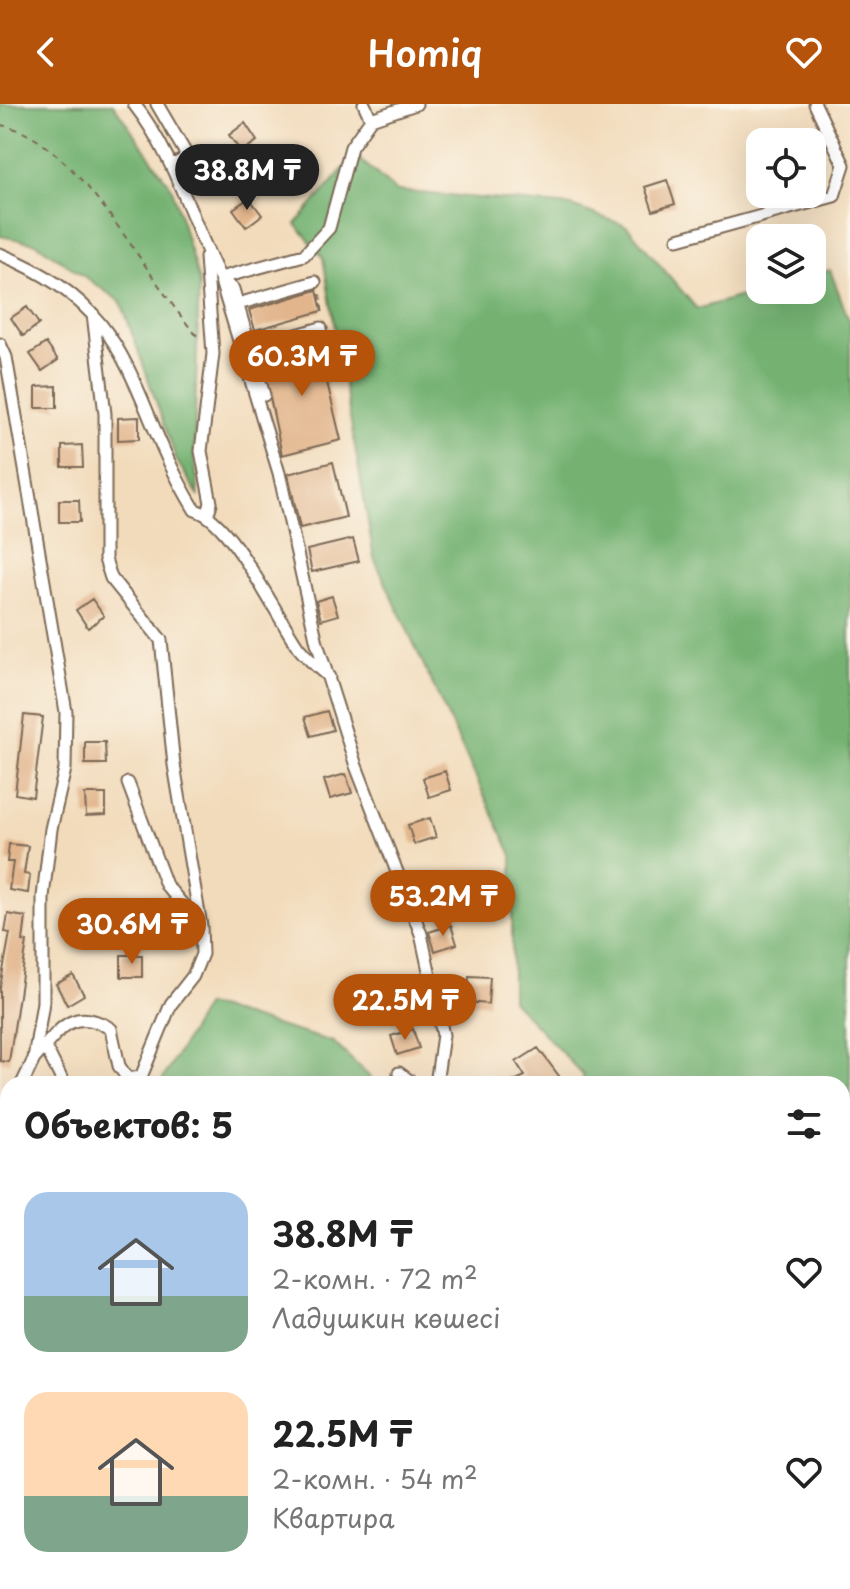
<!DOCTYPE html>
<html lang="ru">
<head>
<meta charset="utf-8">
<style>
	:root { --surface:#fff; --page:#f6f6f6; --text:#222; --muted:#767676; --accent:#b45309 }
	body { margin:0; font-family:"Playpen Sans",sans-serif; background:var(--page); color:var(--text); height:100vh; display:flex; flex-direction:column; font-size:30px; white-space:nowrap }
	* { box-sizing:border-box; margin:0 }
	p { font-size:26px; color:var(--muted) }
	.icon { flex:none; width:44px; height:44px; fill:none; stroke:currentColor; stroke-width:2; stroke-linecap:round; stroke-linejoin:round }
	.map { position:relative; flex:1; overflow:hidden }
	.side { position:absolute; left:0px; top:972px; width:850px; height:514px; display:flex; flex-direction:column; background:var(--surface); border-radius:24px 24px 0 0; box-shadow:0 8px 32px #0002 }
	.side>* { flex:none }
	.controls { position:absolute; left:746px; top:24px; display:grid; gap:16px }
	.controls a { display:grid; place-items:center; width:80px; height:80px; border-radius:16px; background:var(--surface); box-shadow:0 8px 32px #0002; font-size:40px }
	.price { position:absolute; translate:-50% -68px; padding:0 18px; border-radius:28px; background:var(--accent); color:#fff; font-size:26px; line-height:52px; filter:drop-shadow(0 2px 4px #0008) }
	.price::after { content:''; position:absolute; left:50%; top:48px; width:24px; height:18px; margin-left:-12px; background:inherit; clip-path:polygon(0 0,100% 0,50% 100%) }
	.price.active { background:#222; color:#fff }
	ul { padding:0; list-style:none }
	li { display:flex; align-items:center; gap:24px; height:200px; padding:0 24px }
	li span { display:grid; place-items:center; flex:none; width:224px; height:160px; border-radius:24px; color:#555 }
	li>.icon { margin-inline-start:auto }
	span .icon { width:96px; height:96px; fill:#fffc; stroke-width:1 }
	li b { font-size:34px }
	h2 { display:flex; justify-content:space-between; align-items:center; height:96px; padding:0 24px; font-size:34px }
	header { display:flex; justify-content:space-between; align-items:center; height:104px; padding:0 24px; background:var(--accent); color:#fff; font-size:36px; font-weight:600 }
	.map>svg:first-child { display:block }
</style>
</head>
<body>
<header><svg class="icon" aria-label="back" viewBox="0 0 24 24"><path d="M15 5l-7 7 7 7"/></svg>Homiq<svg class="icon" aria-label="heart" viewBox="0 0 24 24"><path d="M12 20l-8-8c-3-5 5-10 8-4 3-6 11-1 8 4z"/></svg></header>
<div class="map">
<svg width="850" height="1485" viewBox="0 0 850 1485">
	<rect width="100%" height="100%" fill="#fbf7ec"/>
	<filter id="ink" filterUnits="userSpaceOnUse"><feTurbulence type="fractalNoise" baseFrequency=".0125" numOctaves="2"/><feDisplacementMap in="SourceGraphic" scale="16" xChannelSelector="R" yChannelSelector="G"/><feConvolveMatrix kernelMatrix="1 2 1 2 8 2 1 2 1" color-interpolation-filters="sRGB"/></filter>
	<filter id="wash" filterUnits="userSpaceOnUse"><feTurbulence type="fractalNoise" baseFrequency=".006" numOctaves="4" result="noise"/><feDisplacementMap in="SourceGraphic" scale="32" xChannelSelector="R" yChannelSelector="G"/><feGaussianBlur stdDeviation="1.8" result="paint"/><feColorMatrix in="noise" values="0 0 0 0 0 0 0 0 0 0 0 0 0 0 0 0 0 1.4 0 .05"/><feComposite in="paint" operator="in"/></filter>
	<g filter="url(#wash)">
		<rect width="100%" height="100%" fill="#f2dbbb"/>
		<path fill="#75b272" stroke="#586e48" stroke-width="2" d="M0 0H113L172 84 199 178 194 350 199 393 177 357 121 198 36 139 0 132Z
			M355 51 396 87 572 102 627 122 697 205 762 186H812V171L830 166 850 219V1485H0V1258L8 1244V1478H842V980H583V971L512 896V751L374 454 323 154 296 120Z
			M206 901 333 938 377 980H160Z"/>
		<g id="blocks">
			<path fill="#e2b58c" d="M245 19 257 37 241 48 229 31Z
				M667 76 675 100 653 107 645 83Z
				M249 94 262 111 246 123 233 105Z
				M317 186 322 207 255 226 249 206Z
				M27 203 39 220 23 232 11 214Z
				M327 237 335 263 324 266 341 336 282 351 262 255Z
				M46 239 58 256 42 267 30 250Z
				M57 282V304H36V283Z
				M139 313V335L118 336V314Z
				M82 341 83 363H62V342Z
				M333 358 346 413 300 424 288 370Z
				M59 396H79L80 418H59Z
				M353 435 359 457 312 468 307 446Z
				M332 492 338 511 321 516 316 497Z
				M92 495 104 512 88 524 76 506Z
				M327 607 333 626 311 632 305 613Z
				M24 611 43 613 33 693 15 690Z
				M85 638H105L106 660H85Z
				M445 667 451 686 429 693 423 674Z
				M346 670 352 689 330 695 324 676Z
				M85 690H106V711L86 712Z
				M430 714 436 733 414 740 408 721Z
				M9 740 28 742 24 770 30 771 28 789 9 786 13 758H7Z
				M458 783 464 802 442 809 436 790Z
				M8 810 26 813 23 837 27 838 9 958 0 957V883L10 829 5 828Z
				M451 821 457 840 435 847 429 828Z
				M121 851H142V873H121Z
				M73 871 84 891 67 901 56 880Z
				M469 872 490 873 488 900 467 898Z
				M360 886 365 905 344 912 338 893Z
				M413 925 419 944 397 951 391 932Z
				M538 944 565 980H507L525 972 516 958Z"/>
		</g>
	</g>
	<g filter="url(#ink)">
		<use href="#blocks" fill-opacity="0" stroke="#7b6855" stroke-width="2"/>
		<g fill="none" stroke-linecap="round" stroke-linejoin="round">
			<defs>
				<path id="minor" d="M134 0C175 52 191 116 220 174L304 151 329 124 351 43 371 15 416 0
					M157 0 185 48 184 55 172 62
					M364 0 371 15
					M678 135 834 92 844 61 815 0
					M0 150C141 207 126 294 195 406 231 415 275 510 298 543 307 554 318 564 329 573
					M206 153 213 250 201 347 211 399 208 409
					M220 174 279 369 317 539 356 662 421 830 443 931 436 980
					M221 175 233 185 264 291
					M238 200 315 178
					M0 240 6 253 66 608 65 665 51 725 43 793V898L34 955 22 980
					M251 244 321 224
					M128 679 166 781 183 801 189 822 195 825 201 822
					M45 942 64 980
					M34 955C58 928 72 900 111 925L119 962 128 975 141 973 171 900 193 872 202 850 201 822 174 661 161 536 111 474 105 455V310L93 210
					M399 969 414 980
					M0 1033 8 1011"/>
			</defs>
			<use href="#minor" stroke="#7b6855" stroke-width="15"/>
			<path stroke="#7b6855" stroke-width="2" stroke-dasharray="6 6" stroke-linecap="butt" d="M0 21C79 33 147 178 199 234
				M320 190 323 211
				M842 1387 850 1389
				M0 1443 8 1461
				M842 1461 850 1442
				M15 1478 19 1485
				M685 1478 686 1485
				M0 1483 5 1485
				M830 1485 833 1478"/>
			<use href="#minor" stroke="#fff" stroke-width="11"/>
		</g>
	</g>
</svg>
<div class="controls">
<a><svg class="icon" aria-label="locate" viewBox="0 0 24 24"><circle cx="12" cy="12" r="6"/><path d="M12 2v4M12 18v4M2 12h4M18 12h4"/></svg></a>
<a><svg class="icon" aria-label="layers" viewBox="0 0 24 24"><path d="M12 4l9 5-9 5-9-5zM3 14l9 5 9-5"/></svg></a>
</div>
<b class="price active" style="left:247px;top:108px">38.8M ₸</b>
<b class="price" style="left:302px;top:294px">60.3M ₸</b>
<b class="price" style="left:443px;top:834px">53.2M ₸</b>
<b class="price" style="left:132px;top:862px">30.6M ₸</b>
<b class="price" style="left:405px;top:938px">22.5M ₸</b>
<section class="side">
<h2>Объектов: 5<svg class="icon" aria-label="filters" viewBox="0 0 24 24"><path d="M4 7h16M4 17h16"/><circle cx="9" cy="7" r="2"/><circle cx="15" cy="17" r="2"/></svg></h2>
<ul>
<li><span style="background:linear-gradient(#a9c7e8 65%,#7fa58c 0)"><svg class="icon" aria-label="home" viewBox="0 0 24 24"><path d="M3 11l9-7 9 7M6 9v11h12V9"/></svg></span><div><b>38.8M ₸</b><p>2-комн. · 72 m²</p><p>Ладушкин көшесі</p></div><svg class="icon" aria-label="heart" viewBox="0 0 24 24"><path d="M12 20l-8-8c-3-5 5-10 8-4 3-6 11-1 8 4z"/></svg></li>
<li><span style="background:linear-gradient(#ffd9b3 65%,#7fa58c 0)"><svg class="icon" aria-label="home" viewBox="0 0 24 24"><path d="M3 11l9-7 9 7M6 9v11h12V9"/></svg></span><div><b>22.5M ₸</b><p>2-комн. · 54 m²</p><p>Квартира</p></div><svg class="icon" aria-label="heart" viewBox="0 0 24 24"><path d="M12 20l-8-8c-3-5 5-10 8-4 3-6 11-1 8 4z"/></svg></li>
</ul>
</section>
</div>
</body>
</html>
